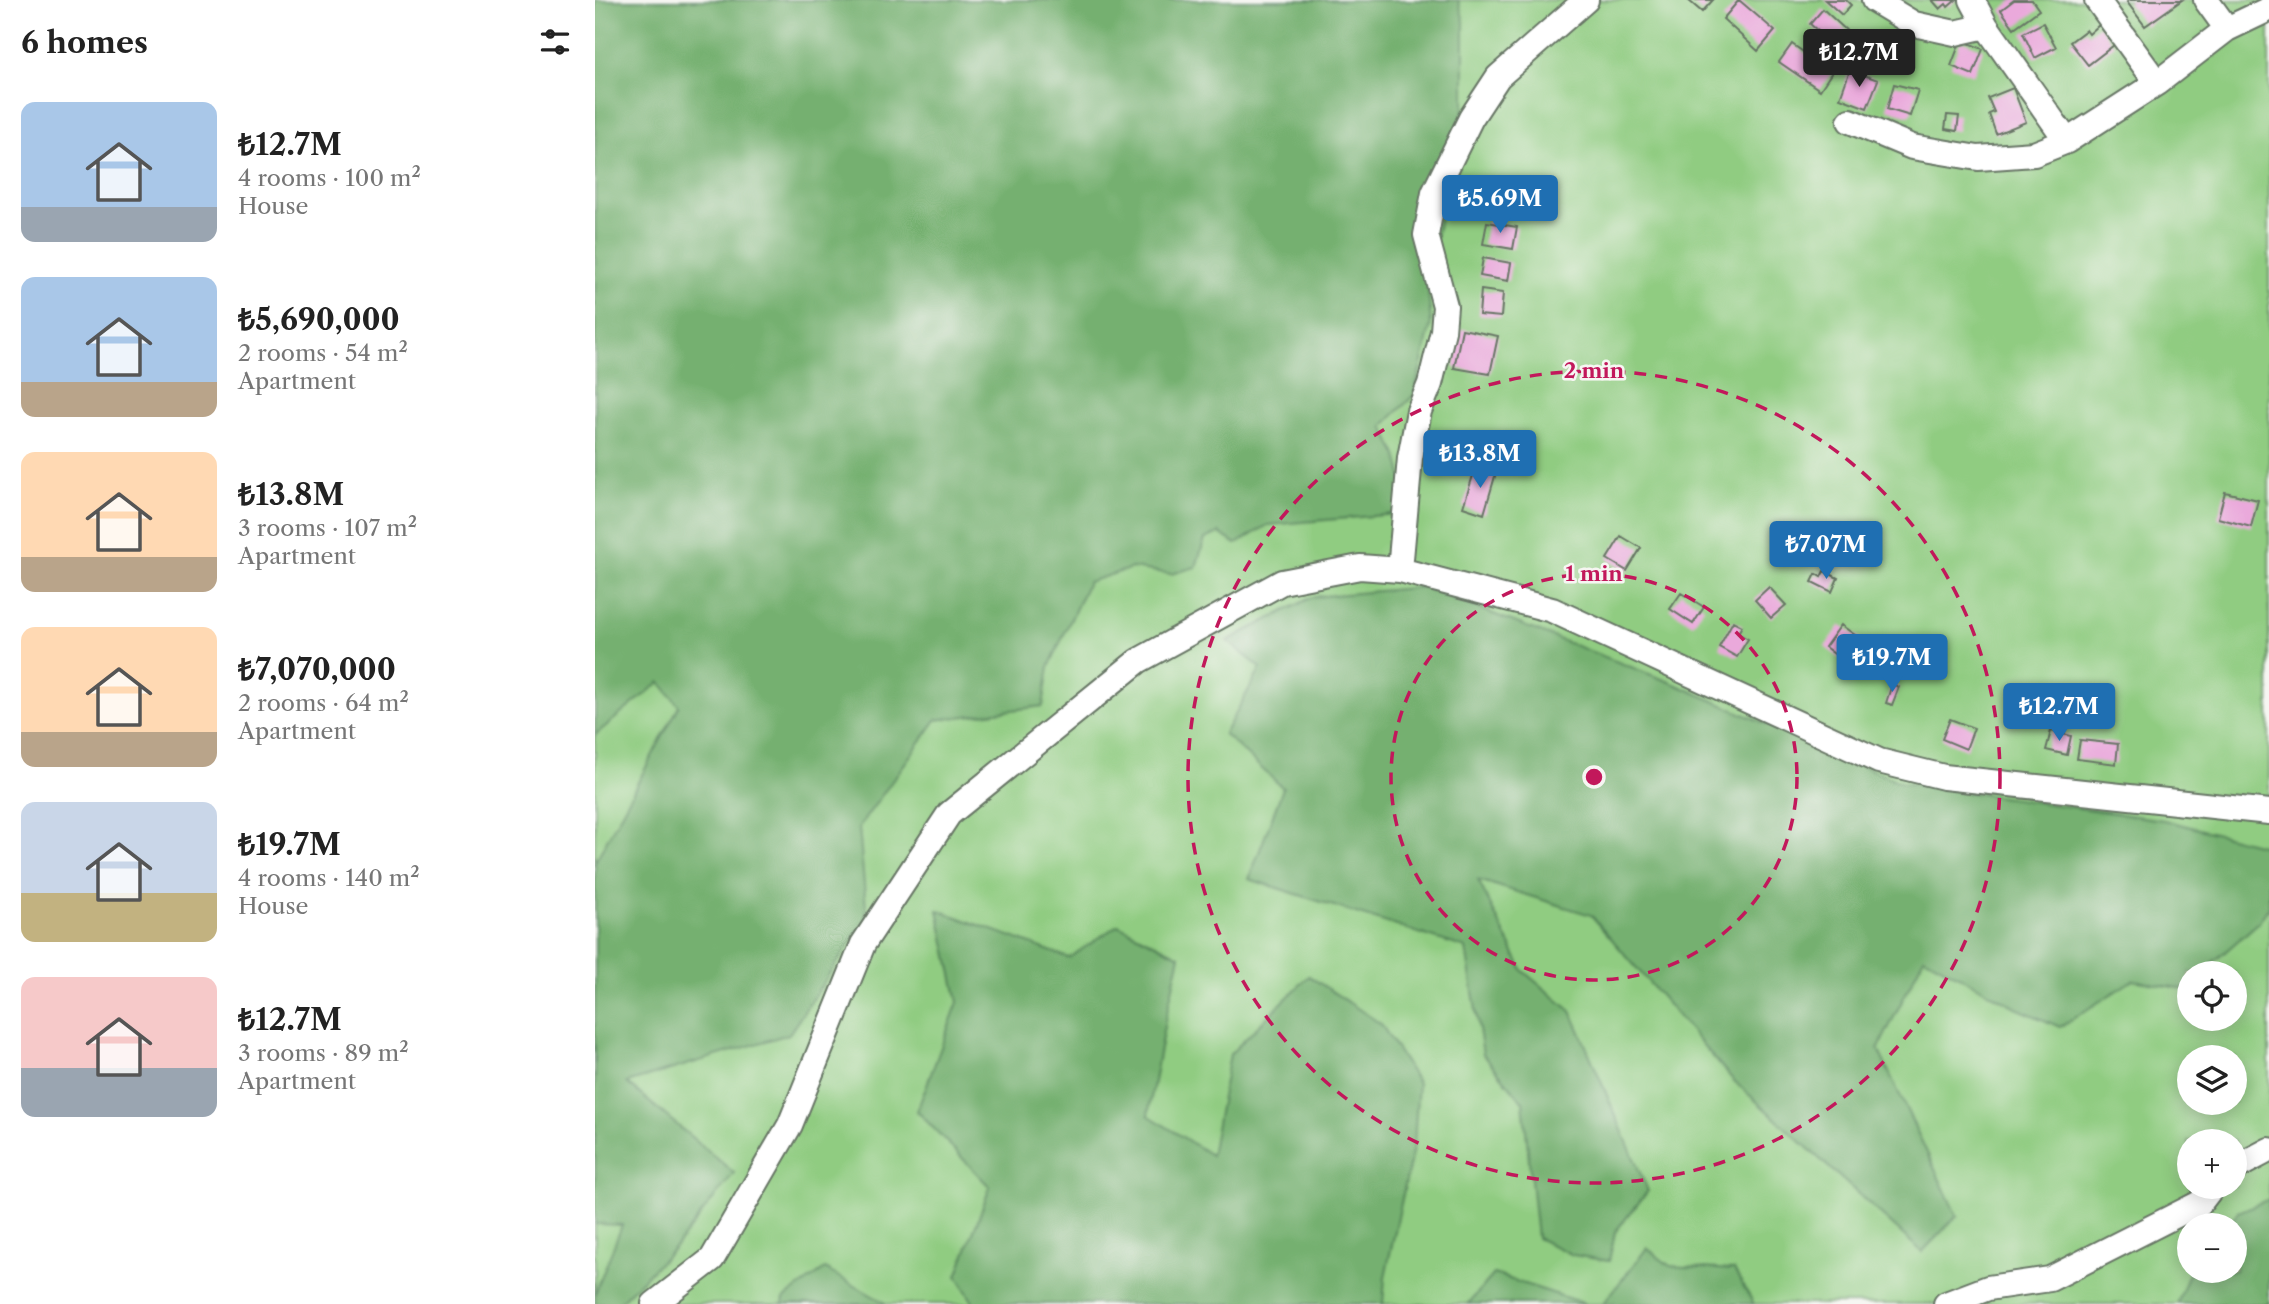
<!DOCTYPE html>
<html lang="en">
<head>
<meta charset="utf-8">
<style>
	:root { --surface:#fff; --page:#f6f6f6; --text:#222; --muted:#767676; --accent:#1f6fb2 }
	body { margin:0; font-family:"Libre Caslon Text",serif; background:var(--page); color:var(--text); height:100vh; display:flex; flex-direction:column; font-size:26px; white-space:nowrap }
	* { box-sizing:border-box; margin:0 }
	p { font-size:23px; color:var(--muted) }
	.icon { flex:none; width:38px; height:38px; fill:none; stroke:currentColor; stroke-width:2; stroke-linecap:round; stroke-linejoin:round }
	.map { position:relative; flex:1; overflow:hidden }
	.panel { display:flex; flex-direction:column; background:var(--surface); width:595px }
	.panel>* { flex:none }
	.controls { position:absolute; left:1582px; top:961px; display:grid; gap:14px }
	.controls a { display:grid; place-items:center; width:70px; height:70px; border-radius:50%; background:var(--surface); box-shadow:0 4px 18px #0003; font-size:35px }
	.price { position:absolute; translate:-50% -60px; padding:0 16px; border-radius:7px; background:var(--accent); color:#fff; font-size:23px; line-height:46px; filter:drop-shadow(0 2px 4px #0008) }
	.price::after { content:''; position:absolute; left:50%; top:42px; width:21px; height:16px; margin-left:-10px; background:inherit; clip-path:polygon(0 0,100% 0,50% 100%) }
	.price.active { background:#222; color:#fff }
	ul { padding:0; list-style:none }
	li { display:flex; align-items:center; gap:21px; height:175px; padding:0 21px }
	li span { display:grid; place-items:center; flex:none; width:196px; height:140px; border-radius:14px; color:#555 }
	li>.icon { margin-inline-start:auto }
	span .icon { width:84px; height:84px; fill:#fffc; stroke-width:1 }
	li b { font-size:30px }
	h2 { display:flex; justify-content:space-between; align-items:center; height:84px; padding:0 21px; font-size:30px }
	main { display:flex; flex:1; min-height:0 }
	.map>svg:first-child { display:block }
</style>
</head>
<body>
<main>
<section class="panel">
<h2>6 homes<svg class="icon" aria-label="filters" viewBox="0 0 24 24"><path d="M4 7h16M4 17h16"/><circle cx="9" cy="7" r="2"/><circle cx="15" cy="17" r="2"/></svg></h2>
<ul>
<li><span style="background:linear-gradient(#a9c7e8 75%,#9aa5b1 0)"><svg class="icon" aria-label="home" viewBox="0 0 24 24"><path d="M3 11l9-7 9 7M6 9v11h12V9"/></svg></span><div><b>₺12.7M</b><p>4 rooms · 100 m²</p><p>House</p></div></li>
<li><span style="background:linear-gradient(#a9c7e8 75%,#b9a48a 0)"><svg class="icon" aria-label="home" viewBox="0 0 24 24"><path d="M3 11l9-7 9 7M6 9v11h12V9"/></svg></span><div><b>₺5,690,000</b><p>2 rooms · 54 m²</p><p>Apartment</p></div></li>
<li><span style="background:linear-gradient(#ffd9b3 75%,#b9a48a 0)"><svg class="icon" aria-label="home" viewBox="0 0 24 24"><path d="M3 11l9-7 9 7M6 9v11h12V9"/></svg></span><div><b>₺13.8M</b><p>3 rooms · 107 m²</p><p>Apartment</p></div></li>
<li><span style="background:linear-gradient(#ffd9b3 75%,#b9a48a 0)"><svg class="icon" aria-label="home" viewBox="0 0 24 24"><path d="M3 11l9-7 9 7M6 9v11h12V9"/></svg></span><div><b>₺7,070,000</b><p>2 rooms · 64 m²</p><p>Apartment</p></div></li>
<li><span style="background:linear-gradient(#c9d6e8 65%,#c2b280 0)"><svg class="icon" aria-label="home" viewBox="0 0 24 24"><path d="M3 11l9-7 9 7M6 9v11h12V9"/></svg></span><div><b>₺19.7M</b><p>4 rooms · 140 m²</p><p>House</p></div></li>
<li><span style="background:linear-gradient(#f6c9c9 65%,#9aa5b1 0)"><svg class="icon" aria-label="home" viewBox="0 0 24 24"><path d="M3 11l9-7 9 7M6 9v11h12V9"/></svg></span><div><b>₺12.7M</b><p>3 rooms · 89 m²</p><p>Apartment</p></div></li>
</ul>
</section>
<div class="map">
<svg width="1674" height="1304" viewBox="0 0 1674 1304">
	<rect width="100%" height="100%" fill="#f6f6f2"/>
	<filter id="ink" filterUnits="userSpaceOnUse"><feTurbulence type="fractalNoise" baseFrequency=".0143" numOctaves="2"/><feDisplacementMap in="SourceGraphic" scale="14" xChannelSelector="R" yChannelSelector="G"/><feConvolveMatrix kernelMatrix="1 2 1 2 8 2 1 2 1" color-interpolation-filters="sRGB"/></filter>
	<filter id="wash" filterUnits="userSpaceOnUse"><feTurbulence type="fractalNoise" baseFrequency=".00686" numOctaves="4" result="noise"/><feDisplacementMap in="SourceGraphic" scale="28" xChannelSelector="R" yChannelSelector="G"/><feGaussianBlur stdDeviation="1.57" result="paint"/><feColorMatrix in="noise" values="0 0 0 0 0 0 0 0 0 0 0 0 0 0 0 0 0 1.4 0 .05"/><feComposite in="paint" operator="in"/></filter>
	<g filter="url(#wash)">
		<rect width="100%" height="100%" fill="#efe1c3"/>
		<path fill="#90cc81" stroke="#58845a" stroke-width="2" fill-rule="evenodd" d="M0 0H1674V1304H0ZM1594 973H1640V1018H1594ZM1594 1057H1640V1102H1594ZM1594 1141H1640V1186H1594ZM1594 1225H1640V1270H1594Z"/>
		<path fill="#74b06f" stroke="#4a7652" stroke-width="2" d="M0 0H863L869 21V108L832 278 836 324 819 395 788 426 802 455 810 487 801 514 673 525 641 544 624 533 610 539 601 567 576 574 537 568 493 582 454 667 448 706 341 720 264 827 272 918 194 1034 32 1083 139 1173 81 1246 23 1304H0V1294L27 1225 0 1224V862L84 706 65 682 0 735Z
			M828 587 1075 682 1307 783 1569 820 1674 847V906L1664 922 1606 973H1594V984L1589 989 1538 980 1465 1027 1426 1010 1329 957 1283 1049 1362 1216 1327 1252 1138 1080 996 915 883 880 928 971 976 1011 1053 1191 1020 1232 1014 1261 978 1255 942 1238 928 1102 888 1054 871 948 654 879 688 788 629 734 666 668 632 641 717 597Z
			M343 910 474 958 523 925 585 956 570 1021 553 1115 616 1155 635 1054 714 976 786 1024 823 1083 819 1144 790 1277 788 1304H379L362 1276 395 1187 322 1111 363 1002Z
			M1674 1199V1304H1582L1595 1271 1640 1270V1225H1632L1643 1212Z
			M1052 1248 1075 1266 1139 1270 1159 1304H1008Z
			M230 1269 292 1304H188L189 1298Z
			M899 1274 991 1304H873Z"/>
		<g id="blocks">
			<path fill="#eaa9db" d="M1093 0H1118L1107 12Z
				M1144 0 1180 31 1163 51 1128 19Z
				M1230 0H1251L1256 5 1247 15Z
				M1337 0H1361L1353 7 1351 4 1345 9Z
				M1419 0H1437L1444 10 1419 28 1406 10Z
				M1535 0H1587L1550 26 1532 2Z
				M1228 9 1253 32 1240 46 1215 24Z
				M1448 23 1461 47 1440 58 1428 33Z
				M1504 25 1519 45 1493 65 1475 42 1491 30 1494 34Z
				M1366 40 1388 49 1378 75 1356 66Z
				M1197 44 1237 72 1225 90 1184 62Z
				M1255 70 1283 80 1272 108 1245 98Z
				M1299 84 1323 90 1315 116 1292 109Z
				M1418 88 1431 122 1401 134 1394 114 1399 112 1393 98Z
				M1352 115 1364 116 1362 131 1350 129Z
				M892 222 922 227 918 249 888 244Z
				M888 258 916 263 913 281 885 276Z
				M886 290 908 293 906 317 884 315Z
				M867 329 903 336 895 374 859 368Z
				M881 466 901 473 889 514 868 507Z
				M1630 492 1663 500 1656 527 1623 518Z
				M1026 536 1046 548 1032 571 1012 559Z
				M1229 571 1243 578 1237 592 1217 582 1221 574 1226 577Z
				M1174 587 1191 605 1176 618 1160 600Z
				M1086 593 1109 607 1098 624 1075 609Z
				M1138 621 1147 626 1143 633 1153 639 1142 657 1124 647Z
				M1246 625 1267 640 1250 662 1230 647Z
				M1297 684 1304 687 1297 705 1291 703Z
				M1355 719 1379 728 1371 749 1347 739Z
				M1456 731 1476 736 1472 755 1451 750Z
				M1485 740 1523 744 1521 764 1482 759Z"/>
		</g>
	</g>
	<g filter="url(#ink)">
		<use href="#blocks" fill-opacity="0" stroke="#687666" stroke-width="2"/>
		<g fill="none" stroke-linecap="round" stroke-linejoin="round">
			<defs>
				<path id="minor" d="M1279 0 1319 24 1360 33 1391 26
					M1377 0 1391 26 1472 141 1562 83 1632 29
					M1502 0 1562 83
					M1611 0 1632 29 1674 9
					M1255 121 1317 147 1383 158 1439 154 1472 141
					M805 570 815 458 824 411 835 384 848 331 850 306 831 235 839 193 876 118 903 77 991 0
					M1640 1168 1674 1150
					M59 1304 117 1259 195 1125 268 944 354 814 543 661 687 582 765 567 805 570 957 610 1284 761 1349 777 1674 812
					M1351 1304 1393 1288 1455 1279 1605 1203 1618 1186"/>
			</defs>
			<use href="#minor" stroke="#687666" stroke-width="28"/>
			<use href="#minor" stroke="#fff" stroke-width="24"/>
		</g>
	</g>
	<g fill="none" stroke="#c2185b" stroke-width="3.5" stroke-dasharray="12 9">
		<circle cx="999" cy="777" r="203"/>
		<circle cx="999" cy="777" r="406"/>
	</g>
	<circle cx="999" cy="777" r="10" fill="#c2185b" stroke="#f6f6f2" stroke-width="3.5"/>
	<g font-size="21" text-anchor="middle" font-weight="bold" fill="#c2185b" stroke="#f6f6f2" stroke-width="5" stroke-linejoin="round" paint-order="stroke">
		<text x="999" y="378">2 min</text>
		<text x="999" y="581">1 min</text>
	</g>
</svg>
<div class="controls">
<a><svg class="icon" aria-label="locate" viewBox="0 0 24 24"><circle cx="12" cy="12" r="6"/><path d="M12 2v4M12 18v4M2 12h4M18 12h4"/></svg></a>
<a><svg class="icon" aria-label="layers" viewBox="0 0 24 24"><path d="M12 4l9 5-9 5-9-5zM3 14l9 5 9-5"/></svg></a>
<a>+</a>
<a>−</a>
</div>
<b class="price active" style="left:1264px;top:89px">₺12.7M</b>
<b class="price" style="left:905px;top:235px">₺5.69M</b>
<b class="price" style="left:885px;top:490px">₺13.8M</b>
<b class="price" style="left:1231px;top:581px">₺7.07M</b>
<b class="price" style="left:1297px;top:694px">₺19.7M</b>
<b class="price" style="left:1464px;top:743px">₺12.7M</b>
</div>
</main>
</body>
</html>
